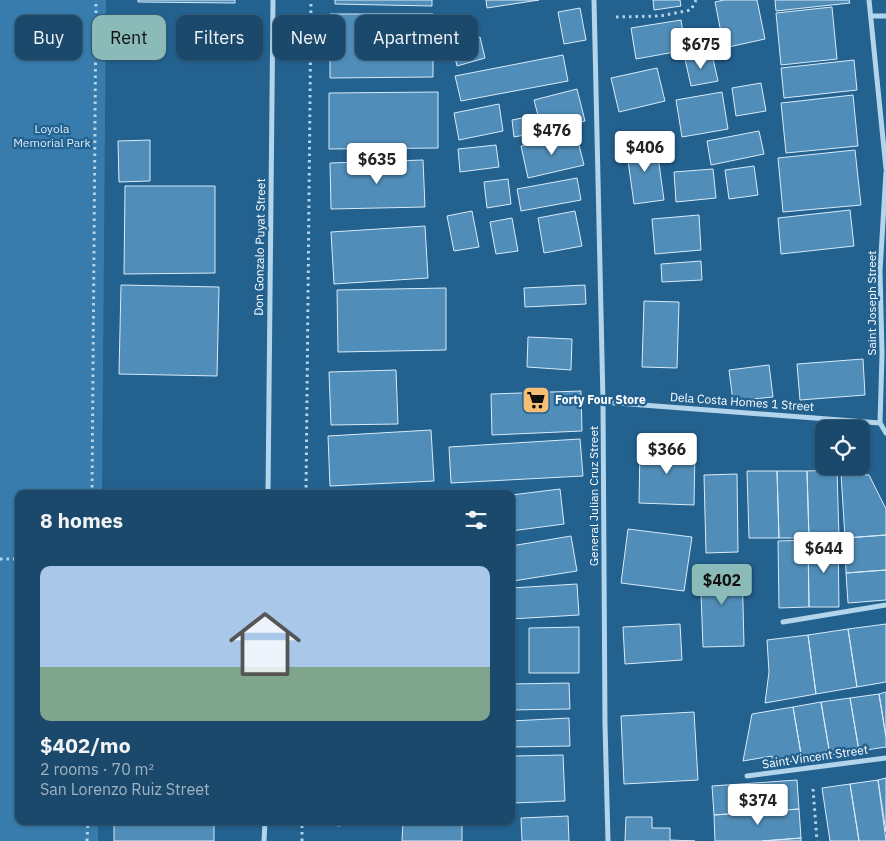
<!DOCTYPE html>
<html lang="en">
<head>
<meta charset="utf-8">
<style>
	:root { --surface:#1a496b; --page:#275373; --text:#f1f3f6; --muted:#9fb2c1; --line:#38617e; --accent:#8bbbb9 }
	body { margin:0; font-family:"IBM Plex Sans",sans-serif; background:var(--page); color:var(--text); height:100vh; display:flex; flex-direction:column; font-size:19px; white-space:nowrap }
	* { box-sizing:border-box; margin:0 }
	p { font-size:16px; color:var(--muted) }
	.icon { flex:none; width:28px; height:28px; fill:none; stroke:currentColor; stroke-width:2; stroke-linecap:round; stroke-linejoin:round }
	.map { position:relative; flex:1; overflow:hidden }
	.details { position:absolute; left:15px; top:490px; width:500px; height:335px; display:flex; flex-direction:column; background:var(--surface); border-radius:10px; box-shadow:0 1px 4px #0004,0 0 0 1px var(--line) }
	.details>* { flex:none }
	.top-card { position:absolute; left:15px; top:15px; width:500px; height:45px; display:flex; gap:10px }
	.tools { position:absolute; left:815px; top:420px; display:grid; gap:10px }
	.tools a { display:grid; place-items:center; width:55px; height:55px; border-radius:10px; background:var(--surface); box-shadow:0 1px 4px #0004,0 0 0 1px var(--line); font-size:25px }
	.price { position:absolute; translate:-50% -42px; padding:0 11px; border-radius:5px; background:#fff; color:#222; font-size:16px; line-height:32px; filter:drop-shadow(0 1px 2px #0008) }
	.price::after { content:''; position:absolute; left:50%; top:30px; width:15px; height:11px; margin-left:-8px; background:inherit; clip-path:polygon(0 0,100% 0,50% 100%) }
	.price.active { background:var(--accent); color:#111 }
	ul { padding:0; list-style:none }
	li { display:grid; align-content:center; gap:10px; height:265px; padding:0 25px }
	li span { display:grid; place-items:center; height:155px; border-radius:10px; color:#555 }
	li>.icon { margin-inline-start:auto }
	span .icon { width:90px; height:90px; fill:#fffc; stroke-width:1 }
	li b { font-size:21px }
	h2 { display:flex; justify-content:space-between; align-items:center; height:60px; padding:0 25px; font-size:21px }
	.tag { padding:0 18px; border-radius:10px; background:var(--surface); box-shadow:0 1px 4px #0004,0 0 0 1px var(--line); font-size:18px; line-height:45px }
	.tag.active { background:var(--accent); color:#111 }
	.map>svg:first-child { display:block }
</style>
</head>
<body>
<div class="map">
<svg width="886" height="841" viewBox="0 0 886 841">
	<rect width="100%" height="100%" fill="#23618f"/>
	<path fill="#377cac" d="M0 0H106L102 494H19V821H98V841H0Z"/>
	<path fill="#508db8" stroke="#d8ebf9" d="M138 0H235V3L138 2Z
		M335 0H432V6L335 4Z
		M486 0H539L487 8Z
		M653 0H680L681 6 654 10Z
		M724 0H757L765 39 724 48 715 2Z
		M775 0H849L850 3 776 11Z
		M832 7 837 59 781 65 776 13Z
		M580 8 586 40 564 44 558 12Z
		M330 14H433V77L330 78Z
		M681 20 686 50 636 59 631 28Z
		M480 37 485 58 457 66 452 44Z
		M712 54 718 81 691 86 685 59Z
		M563 55 568 81 461 101 455 76Z
		M854 60 857 90 784 98 781 68Z
		M657 68 665 101 619 112 611 78Z
		M761 83 766 111 736 116 732 88Z
		M577 89 585 121 542 131 534 100Z
		M438 92V148L329 149V93Z
		M722 92 728 129 682 137 676 100Z
		M853 95 858 146 786 153 781 103Z
		M499 104 503 131 459 140 454 113Z
		M527 117 530 134 514 137 512 120Z
		M759 131 764 154 711 165 707 141Z
		M576 133 584 165 528 178 521 146Z
		M150 140V181L119 182 118 141Z
		M656 142 664 200 634 204 626 146Z
		M496 145 499 167 460 172 458 149Z
		M855 150 861 205 783 212 778 158Z
		M423 160 425 207 331 209 330 163Z
		M754 166 758 195 729 199 725 170Z
		M713 169 716 198 676 202 674 172Z
		M577 178 581 200 521 211 517 189Z
		M508 179 511 204 487 208 484 182Z
		M125 186H215V273L124 274Z
		M850 210 854 246 781 254 778 218Z
		M472 211 479 247 454 251 447 216Z
		M575 211 582 246 544 253 538 218Z
		M699 215 701 250 655 254 652 219Z
		M512 218 518 251 496 254 490 222Z
		M425 226 428 278 334 284 331 232Z
		M701 261 702 280 662 282 661 264Z
		M121 285 219 287 217 376 119 374Z
		M585 285 586 304 525 307 524 288Z
		M446 288V350L338 352 337 290Z
		M644 301 679 302 677 368 642 367Z
		M528 337 572 339 571 370 527 367Z
		M863 359 865 395 800 400 797 364Z
		M769 365 773 397 733 401 729 370Z
		M396 370 398 424 331 425 329 372Z
		M581 391 582 431 492 435 491 394Z
		M431 430 434 481 330 486 328 436Z
		M580 439 583 476 451 483 449 447Z
		M640 446 695 447 694 505 639 503Z
		M837 470 839 537 809 538 807 471Z
		M747 471H777L779 538H749Z
		M777 471H807L809 538H779Z
		M841 473 869 475 886 509V535L845 538Z
		M737 474 738 552 706 553 704 475Z
		M560 489 564 524 511 531V495Z
		M628 529 692 537 684 591 621 583Z
		M886 535V570L846 573 845 538Z
		M571 536 577 571 513 581 511 569V546Z
		M808 540 809 607 779 608 778 541Z
		M808 540H838L839 607H809Z
		M742 565 744 646 703 647 700 567Z
		M886 570V600L848 603 846 573Z
		M577 584 579 615 511 619V588Z
		M680 624 682 660 625 664 623 627Z
		M886 624V682L857 687 848 629Z
		M579 627V673H529V628Z
		M848 629 857 687 816 694 808 635Z
		M808 635 816 694 765 703 769 672 767 640Z
		M569 683 570 709 511 710V684Z
		M886 692V737L879 694Z
		M879 694 886 737V747L859 751 850 698Z
		M850 698 859 751 830 755 821 702Z
		M821 702 830 755 802 760 793 707Z
		M793 707 802 760 772 764V756L743 761 752 714Z
		M694 712 698 780 624 784 621 716Z
		M569 718 570 746 511 747V721Z
		M563 755 565 801 514 803 513 756Z
		M886 778V832L878 780Z
		M797 780 799 809 714 815 712 786Z
		M878 780 886 841H859L850 784Z
		M850 784 859 841H830L822 788Z
		M799 809 801 838 762 841H715L714 815Z
		M568 816 569 841H522L521 818Z
		M626 817H652V828H670V840L695 841H625Z
		M114 821H214V841H114Z
		M336 821H378V822L337 826Z
		M403 821H462V841H402Z
		M801 838V841H762Z"/>
	<g fill="none" stroke-linecap="round" stroke-linejoin="round">
		<path stroke="#b3d5ec" stroke-width="3" stroke-dasharray="2.5 4" stroke-linecap="butt" d="M616 17 660 16 691 10 696 0
			M92 494 96 0
			M306 494 311 0
			M0 559H19
			M813 789 817 841
			M87 841 88 821
			M302 841V821"/>
		<path stroke="#b3d5ec" stroke-width="5" d="M594 0 603 402 605 724 608 841
			M869 0 886 169
			M871 16H886
			M886 172 880 271 882 354 880 423 886 433
			M603 402 880 423
			M268 494 273 0
			M783 622 886 605
			M747 776 886 758
			M264 841 265 821"/>
	</g>
	<defs>
		<symbol id="supermarket-square" viewBox="-11 -11 22 22"><rect x="-9" y="-9" width="18" height="18" rx="4" fill="#f7bf75" stroke="#23618f"/><path d="M-6-5.5h2.5l.6 2H6L4.5 2H-2.5L-4.4-4H-6ZM-1.5 3.2a1.3 1.3 0 1 0 .1 0ZM3 3.2a1.3 1.3 0 1 0 .1 0Z" fill="#111"/></symbol>
	</defs>
	<g fill-rule="evenodd">
		<use href="#supermarket-square" x="520" y="384" width="32" height="32"/>
	</g>
	<g text-anchor="middle" stroke-width="4.5" stroke-linejoin="round" paint-order="stroke">
		<g font-size="12" fill="#d8ebf9" stroke="#23618f">
			<text x="52" y="133">Loyola<tspan x="52" dy="14">Memorial Park</tspan></text>
		</g>
		<g font-size="12" fill="#fff" stroke="#23618f">
			<text transform="translate(260 247) rotate(-89)" y="4">Don Gonzalo Puyat Street</text>
			<text transform="translate(872 303) rotate(-90)" y="4">Saint Joseph Street</text>
			<text transform="translate(742 402) rotate(4)" y="4">Dela Costa Homes 1 Street</text>
			<text transform="translate(594 496) rotate(-90)" y="4">General Julian Cruz Street</text>
			<text transform="translate(815 757) rotate(-8)" y="4">Saint Vincent Street</text>
		</g>
		<g font-size="12" font-weight="bold" fill="#fff" stroke="#23618f" text-anchor="start">
			<text x="555" y="404">Forty Four Store</text>
		</g>
	</g>
</svg>
<div class="tools">
<a><svg class="icon" aria-label="locate" viewBox="0 0 24 24"><circle cx="12" cy="12" r="6"/><path d="M12 2v4M12 18v4M2 12h4M18 12h4"/></svg></a>
</div>
<b class="price" style="left:701px;top:70px">$675</b>
<b class="price" style="left:552px;top:156px">$476</b>
<b class="price" style="left:645px;top:173px">$406</b>
<b class="price" style="left:377px;top:185px">$635</b>
<b class="price" style="left:667px;top:475px">$366</b>
<b class="price" style="left:824px;top:574px">$644</b>
<b class="price active" style="left:722px;top:606px">$402</b>
<b class="price" style="left:758px;top:826px">$374</b>
<div class="top-card">
<a class="tag">Buy</a>
<a class="tag active">Rent</a>
<a class="tag">Filters</a>
<a class="tag">New</a>
<a class="tag">Apartment</a>
</div>
<section class="details">
<h2>8 homes<svg class="icon" aria-label="filters" viewBox="0 0 24 24"><path d="M4 7h16M4 17h16"/><circle cx="9" cy="7" r="2"/><circle cx="15" cy="17" r="2"/></svg></h2>
<ul>
<li><span style="background:linear-gradient(#a9c7e8 65%,#7fa58c 0)"><svg class="icon" aria-label="home" viewBox="0 0 24 24"><path d="M3 11l9-7 9 7M6 9v11h12V9"/></svg></span><div><b>$402/mo</b><p>2 rooms · 70 m²</p><p>San Lorenzo Ruiz Street</p></div></li>
</ul>
</section>
</div>
</body>
</html>
